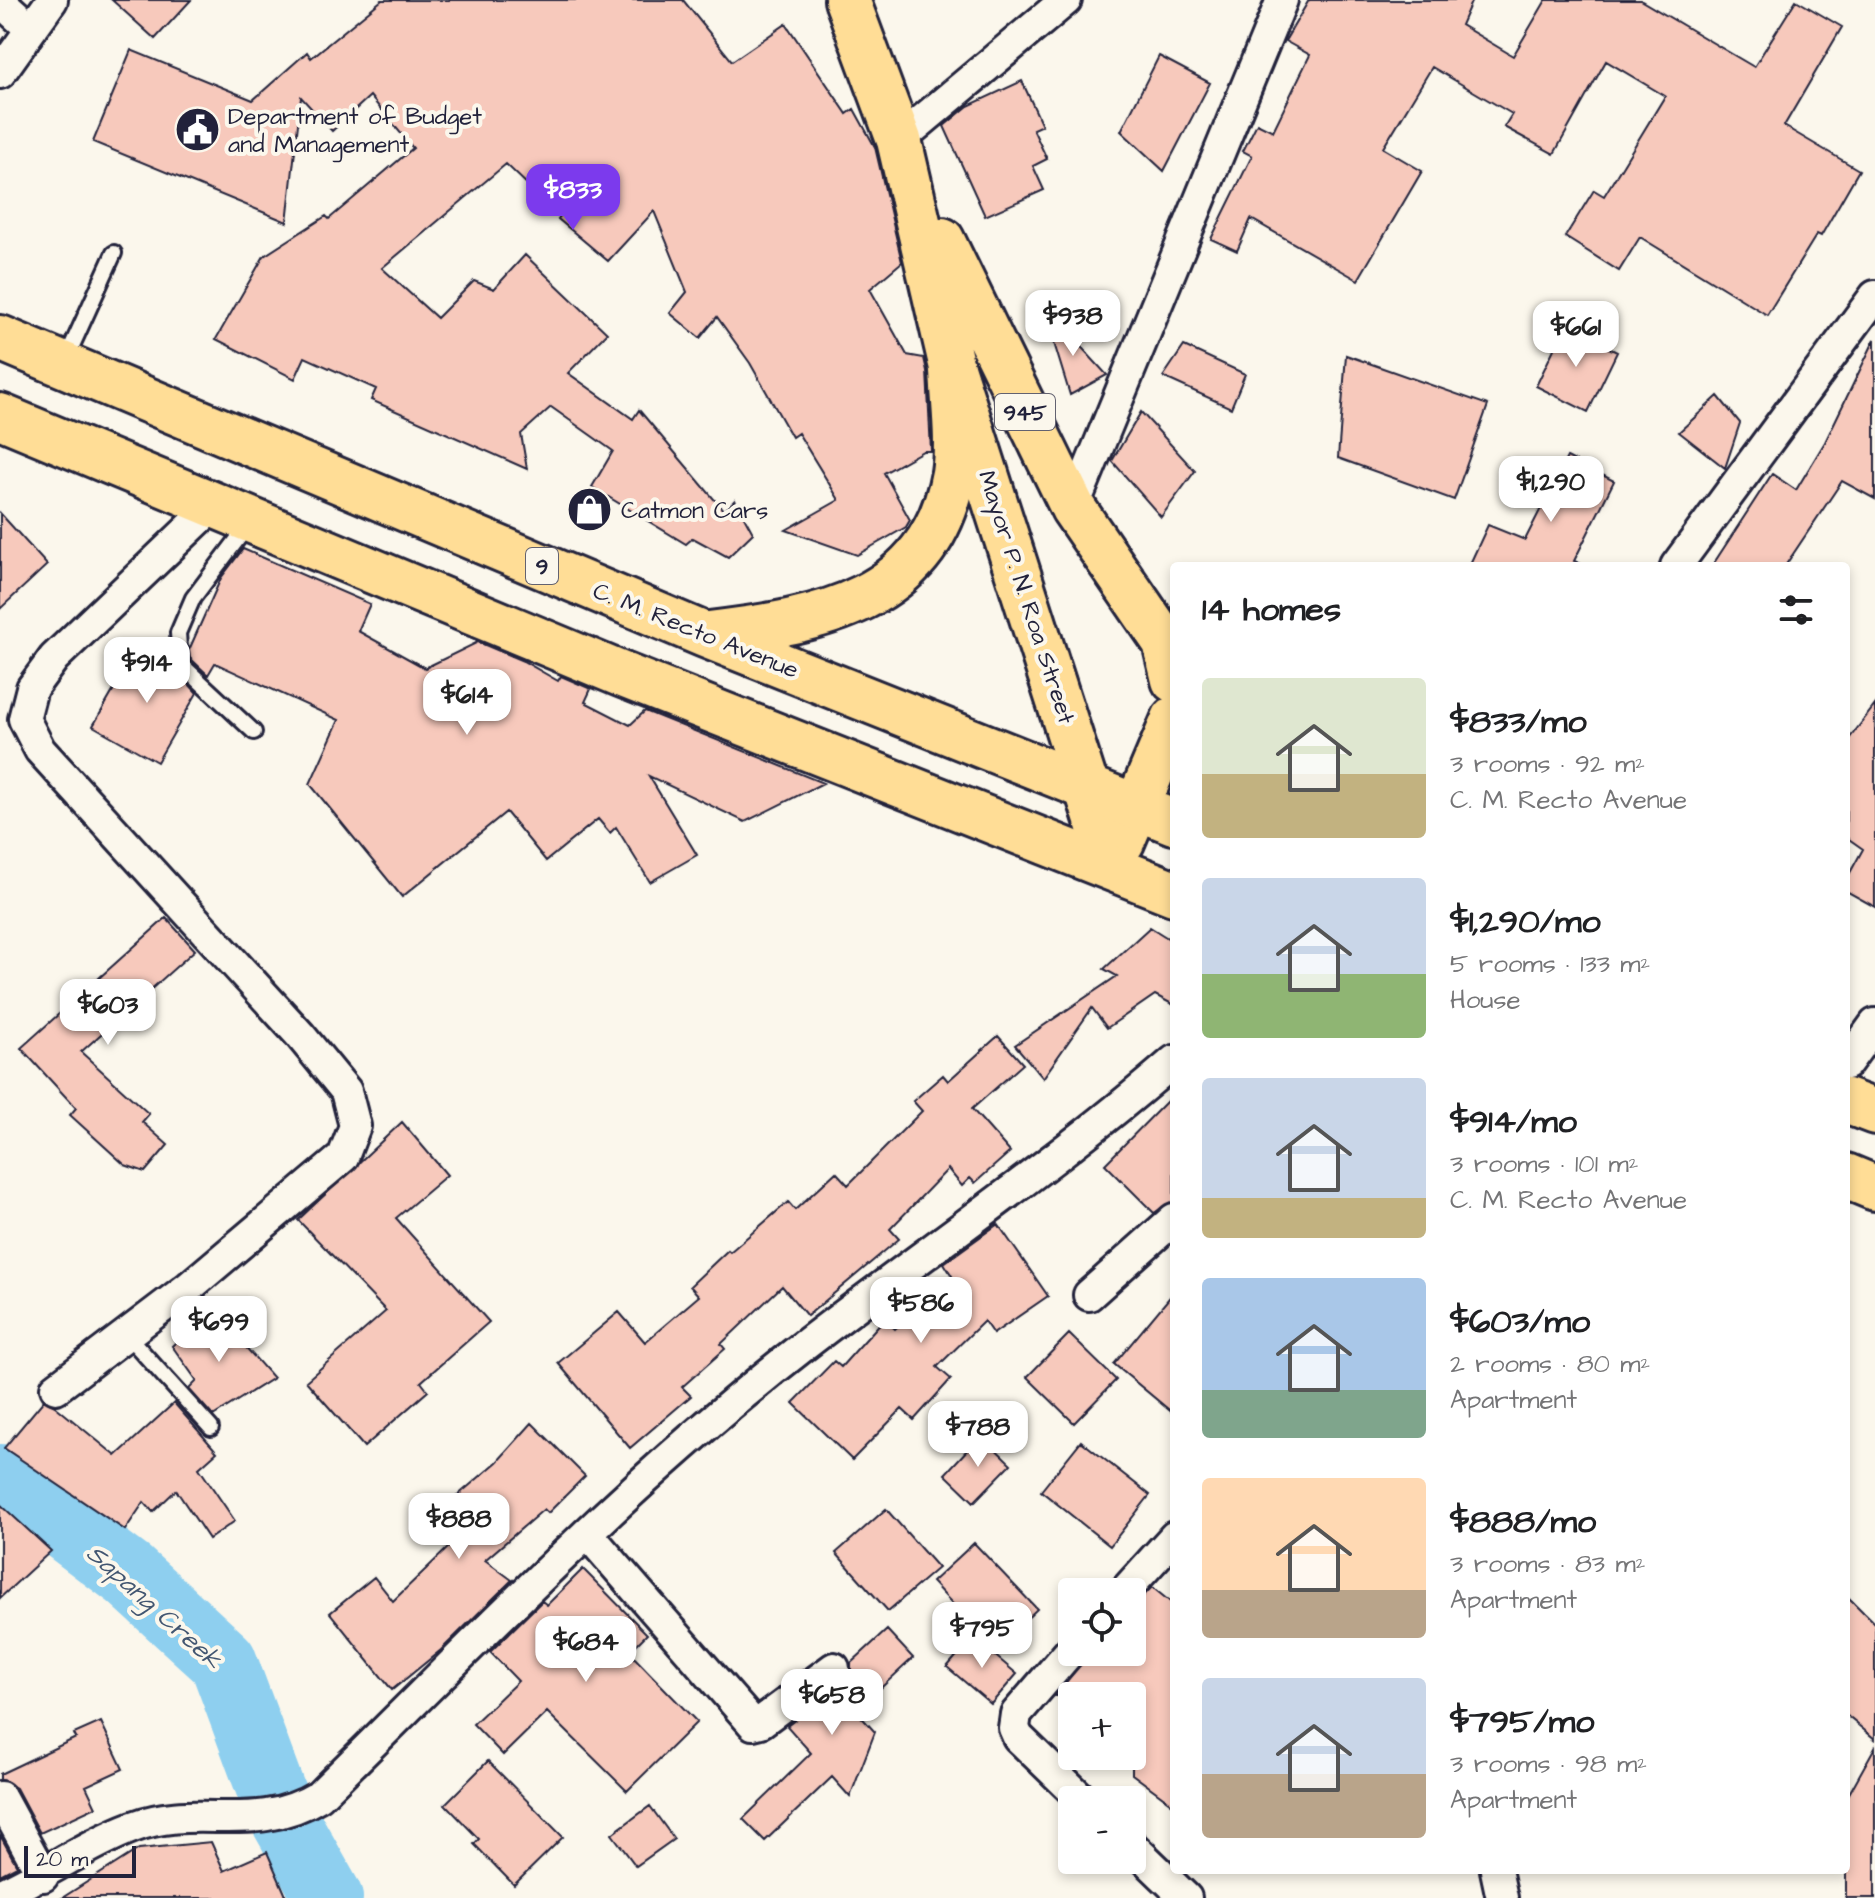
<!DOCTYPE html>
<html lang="en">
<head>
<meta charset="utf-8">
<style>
	:root { --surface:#fff; --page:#f2f2f2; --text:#202124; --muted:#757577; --accent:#7c3aed }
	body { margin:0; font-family:"Architects Daughter",sans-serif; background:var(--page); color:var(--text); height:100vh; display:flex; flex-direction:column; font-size:30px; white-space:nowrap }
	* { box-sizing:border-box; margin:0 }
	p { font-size:26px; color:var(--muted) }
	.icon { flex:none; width:44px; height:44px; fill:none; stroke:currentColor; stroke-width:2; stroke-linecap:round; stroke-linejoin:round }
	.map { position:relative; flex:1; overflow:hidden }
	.details { position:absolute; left:1170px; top:562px; width:680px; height:1312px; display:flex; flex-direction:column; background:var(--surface); border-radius:8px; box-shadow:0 4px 12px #0003 }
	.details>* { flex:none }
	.fabs { position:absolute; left:1058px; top:1578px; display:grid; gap:16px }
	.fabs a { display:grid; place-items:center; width:88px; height:88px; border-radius:8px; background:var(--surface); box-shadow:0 4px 12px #0003; font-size:40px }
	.scale { position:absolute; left:24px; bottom:20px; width:112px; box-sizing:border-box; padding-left:8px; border:4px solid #22223b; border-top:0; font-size:22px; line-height:28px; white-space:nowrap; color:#22223b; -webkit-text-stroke:6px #fbf7ec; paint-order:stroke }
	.price { position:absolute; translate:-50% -68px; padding:0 18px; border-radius:16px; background:#fff; color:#222; font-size:26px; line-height:52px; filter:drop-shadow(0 2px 4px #0008) }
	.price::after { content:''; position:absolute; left:50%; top:48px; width:24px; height:18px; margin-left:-12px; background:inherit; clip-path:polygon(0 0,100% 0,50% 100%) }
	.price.active { background:var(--accent); color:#fff }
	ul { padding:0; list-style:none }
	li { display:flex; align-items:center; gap:24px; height:200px; padding:0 32px }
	li span { display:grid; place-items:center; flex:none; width:224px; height:160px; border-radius:8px; color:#555 }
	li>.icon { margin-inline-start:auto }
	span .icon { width:96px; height:96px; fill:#fffc; stroke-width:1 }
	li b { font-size:34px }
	h2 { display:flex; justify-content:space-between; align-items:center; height:96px; padding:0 32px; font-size:34px }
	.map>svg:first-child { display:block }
</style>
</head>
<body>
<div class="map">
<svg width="1875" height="1898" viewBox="0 0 1875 1898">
	<rect width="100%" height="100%" fill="#fbf7ec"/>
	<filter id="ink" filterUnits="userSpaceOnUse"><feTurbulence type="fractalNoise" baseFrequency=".0125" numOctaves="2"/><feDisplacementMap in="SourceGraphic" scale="16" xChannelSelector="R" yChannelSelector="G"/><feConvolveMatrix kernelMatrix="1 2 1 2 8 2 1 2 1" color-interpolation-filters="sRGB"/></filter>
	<g filter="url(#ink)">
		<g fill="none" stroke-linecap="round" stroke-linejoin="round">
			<path stroke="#8ecfef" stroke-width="68" d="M0 1478 129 1575 223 1661 276 1804 329 1898"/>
		</g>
		<path fill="#f7c9bc" stroke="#22223b" stroke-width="2" d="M112 0H191L155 39Z
			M382 0H683L732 61 786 24 847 114 854 109 875 147 902 262 870 289 907 355 924 358 927 371 931 451H923L884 473 910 520 906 527 857 555 786 530 839 500 798 433 792 437 750 363 717 317 700 338 670 313 687 292 654 211 608 261 558 219 560 216 506 164 382 268 437 318 474 281 494 289 525 255 607 333 568 373 633 419 639 410 724 511 735 500 753 533 728 557 693 538 686 544 592 487 613 451 551 407 521 434 527 469 371 400 376 389 305 357 295 379 216 339 264 256 326 216 329 219 413 148 370 96 332 131 301 97 287 222 93 142 131 50 253 100 307 52 311 58Z
			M1309 0H1472L1461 25 1513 56 1546 0H1640L1754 67 1796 0 1842 27 1784 126 1859 170 1821 236 1817 234 1767 315 1640 237 1619 271 1565 237 1594 190 1604 196 1665 96 1606 61 1554 154 1504 127 1512 114 1432 67 1383 148 1422 171 1358 280 1251 219 1237 251 1211 239 1252 156 1243 151 1257 123 1273 131 1310 55 1285 41Z
			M1159 56 1210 83 1164 171 1121 131Z
			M1022 81 1042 125 1033 129 1047 159 1033 166 1044 190 985 216 944 126 968 106Z
			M1042 304 1107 375 1070 395Z
			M1565 326 1617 352 1588 412 1536 386Z
			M1875 339V499L1842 481 1785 566H1712L1772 474 1796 490 1825 442Z
			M1184 346 1245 374 1231 408 1163 377Z
			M1346 355 1488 405 1454 500 1338 458Z
			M1718 396 1740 423 1725 468 1679 432Z
			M1141 412 1195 471 1161 517 1112 461Z
			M1567 457 1614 481 1574 561 1586 566H1469L1488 525 1525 540Z
			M0 513 47 565 0 609Z
			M243 549 370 604 358 631 425 668 478 642 523 661 558 681 561 676 591 689 585 702 630 725 645 711 823 783 745 822 649 776 697 855 650 882 616 827 610 833 598 819 546 861 506 812 402 897 310 784 339 720 215 663 208 675 190 658 189 650 221 578Z
			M140 645 170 663 197 693 157 762 93 726Z
			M1875 705V907L1846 891V880L1863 849 1846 837V743Z
			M166 918 195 950 81 1052 149 1114 142 1122 168 1145 145 1172 125 1165 70 1115 76 1108 21 1048Z
			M1150 927 1174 942V1005L1155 995 1107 1028 1092 1008 1043 1078 1015 1045 1117 976 1104 969Z
			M998 1036 1023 1064 972 1109 1010 1152 975 1183 970 1178 962 1186 948 1169 890 1229 899 1239 807 1316 782 1286 721 1344 725 1349 682 1387 691 1396 630 1448 558 1363 619 1312 645 1342 699 1296 690 1286 728 1250 730 1252 788 1202 795 1210 836 1172 848 1185 922 1111 913 1101 943 1075 948 1081Z
			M1174 1094V1201L1154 1213 1105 1164Z
			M402 1122 447 1175 396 1218 489 1322 421 1382 428 1391 364 1447 306 1381 386 1311 298 1220Z
			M998 1224 1048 1296 993 1334 984 1321 937 1367 951 1379 914 1420 902 1409 852 1460 793 1403 834 1361 841 1367 884 1319 895 1329 952 1276 944 1263Z
			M1174 1292V1414L1114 1364Z
			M212 1309 273 1378 213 1416 189 1389 197 1381 172 1346Z
			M1069 1334 1116 1380 1074 1423 1027 1377Z
			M44 1400 55 1406 116 1456 174 1403 217 1452 199 1468 235 1521 209 1539 176 1490 153 1512 144 1502 125 1530 4 1448Z
			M532 1423 585 1476 548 1513 544 1509 485 1560 512 1580 441 1650 392 1690 330 1613 374 1577 393 1601 453 1543 431 1518 497 1462Z
			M981 1435 1011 1464 974 1502 945 1474Z
			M1081 1441 1150 1495 1110 1546 1041 1491Z
			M0 1504 51 1551 0 1598Z
			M886 1509 938 1568 888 1611 836 1553Z
			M974 1543 1037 1609 995 1649 932 1582Z
			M583 1569 647 1634 629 1652 697 1722 627 1791 547 1712 503 1755 473 1724 518 1681 490 1652 542 1601 547 1605Z
			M1152 1587 1174 1605V1805L1132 1774V1696H1055L1090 1652H1132V1608Z
			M1846 1595 1875 1624V1739L1846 1715Z
			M887 1630 913 1658 856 1711 875 1732 850 1797 832 1777 765 1841 743 1819 811 1753 787 1726 845 1682 851 1674V1663Z
			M973 1637 1017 1674 991 1704 947 1667Z
			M101 1722 123 1769 86 1786 96 1807 40 1833 16 1788 0 1779V1774L76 1738 74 1734Z
			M1875 1747V1898H1846V1799Z
			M488 1761 563 1837 514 1885 474 1844 479 1839 445 1804Z
			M650 1806 674 1839 636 1866 612 1834Z
			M0 1835 17 1866 0 1875Z
			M211 1842 224 1871 267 1852 287 1898H62L139 1849Z"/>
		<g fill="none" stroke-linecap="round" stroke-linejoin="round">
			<defs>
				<path id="lane" d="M65 361 114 253
					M249 524 193 598 178 633 180 663 254 732
					M125 1333 211 1428"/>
				<path id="street" d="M0 1 30 28
					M0 73 52 0
					M899 140 1066 0
					M1073 508 1282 0
					M1676 566 1875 296
					M1846 1064 1875 1024
					M1089 1295 1174 1219
					M56 1388 189 1287 343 1157 355 1126 346 1091 300 1035 40 750 24 719 32 688 54 658 213 506
					M587 1533 753 1724 761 1722 834 1668
					M1124 1592 1174 1537
					M1072 1649 1016 1714 1014 1728 1018 1737 1083 1800
					M0 1797 43 1876
					M1132 1846 1186 1898
					M1496 1870 1502 1898
					M0 1895C44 1875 90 1843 133 1827 197 1802 254 1836 319 1796 475 1643 627 1483 801 1348 925 1252 1055 1164 1174 1061"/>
				<path id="primary" d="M847 0 899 140 952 368 1112 867
					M942 240 1073 508 1165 642 1174 680
					M1122 842 1174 719"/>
				<path id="highway" d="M0 338 705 635 1174 822
					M0 416 623 675 1174 893
					M709 634C819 621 931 602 954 473 959 440 953 402 952 368
					M1165 642 1174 652
					M1846 1101 1875 1112
					M1846 1176 1875 1188"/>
			</defs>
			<use href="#lane" stroke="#22223b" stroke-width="20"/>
			<use href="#street" stroke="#22223b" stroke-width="36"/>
			<use href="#primary" stroke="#22223b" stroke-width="50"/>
			<use href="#highway" stroke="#22223b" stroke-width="50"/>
			<use href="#lane" stroke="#fbf7ec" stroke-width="14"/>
			<use href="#street" stroke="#fbf7ec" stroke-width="30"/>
			<use href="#primary" stroke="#ffdd96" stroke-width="44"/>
			<use href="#highway" stroke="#ffdd96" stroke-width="44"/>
		</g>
	</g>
	<defs>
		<symbol id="civic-disc" viewBox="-11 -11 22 22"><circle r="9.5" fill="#22223b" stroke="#fbf7ec"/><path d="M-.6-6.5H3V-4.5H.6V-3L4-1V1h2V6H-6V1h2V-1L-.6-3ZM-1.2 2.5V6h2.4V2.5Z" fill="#fff"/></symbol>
		<symbol id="shop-disc" viewBox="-11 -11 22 22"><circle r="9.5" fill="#22223b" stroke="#fbf7ec"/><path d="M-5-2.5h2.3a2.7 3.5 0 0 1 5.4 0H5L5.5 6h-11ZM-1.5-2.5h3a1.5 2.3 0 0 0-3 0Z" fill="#fff"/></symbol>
	</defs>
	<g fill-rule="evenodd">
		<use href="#civic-disc" x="172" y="104" width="51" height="51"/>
		<use href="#shop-disc" x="564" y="484" width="51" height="51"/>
	</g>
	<g text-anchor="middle" stroke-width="8" stroke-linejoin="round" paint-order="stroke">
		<g fill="#fbf7ec" stroke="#636270" stroke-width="2">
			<rect x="995" y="394" width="60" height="36" rx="6"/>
			<rect x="526" y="548" width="32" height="36" rx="6"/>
		</g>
		<g font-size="22" font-weight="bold" fill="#22223b">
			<text x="1025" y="420">945</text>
			<text x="542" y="574">9</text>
		</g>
		<g font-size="24" fill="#22223b" stroke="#fbf7ec" text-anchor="start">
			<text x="228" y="124">Department of Budget<tspan x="228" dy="28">and Management</tspan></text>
			<text x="621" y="518">Catmon Cars</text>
		</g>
		<g font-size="24" fill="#22223b" stroke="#fbf7ec">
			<text transform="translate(1027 597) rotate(72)" y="8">Mayor P. N. Roa Street</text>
			<text transform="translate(696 630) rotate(22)" y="8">C. M. Recto Avenue</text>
		</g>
		<g font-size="26" font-style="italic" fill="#425671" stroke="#fbf7ec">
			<text transform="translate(155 1606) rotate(42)" y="9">Sapang Creek</text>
		</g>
	</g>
</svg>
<div class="fabs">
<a><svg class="icon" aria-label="locate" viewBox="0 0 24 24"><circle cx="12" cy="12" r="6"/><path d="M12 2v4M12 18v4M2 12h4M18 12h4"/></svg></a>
<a>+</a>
<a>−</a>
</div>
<div class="scale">20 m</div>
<b class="price active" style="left:573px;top:232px">$833</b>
<b class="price" style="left:1073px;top:358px">$938</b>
<b class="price" style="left:1576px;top:369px">$661</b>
<b class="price" style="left:1551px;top:524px">$1,290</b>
<b class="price" style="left:147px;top:705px">$914</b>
<b class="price" style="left:467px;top:737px">$614</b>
<b class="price" style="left:108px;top:1047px">$603</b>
<b class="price" style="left:921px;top:1345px">$586</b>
<b class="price" style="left:219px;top:1364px">$699</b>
<b class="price" style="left:978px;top:1469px">$788</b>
<b class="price" style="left:459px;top:1561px">$888</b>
<b class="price" style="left:982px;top:1670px">$795</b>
<b class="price" style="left:586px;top:1684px">$684</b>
<b class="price" style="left:832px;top:1737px">$658</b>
<section class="details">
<h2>14 homes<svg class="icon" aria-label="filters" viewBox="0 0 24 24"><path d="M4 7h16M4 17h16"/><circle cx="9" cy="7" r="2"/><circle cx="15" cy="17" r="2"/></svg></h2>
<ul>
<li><span style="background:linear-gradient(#dfe7d0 60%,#c2b280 0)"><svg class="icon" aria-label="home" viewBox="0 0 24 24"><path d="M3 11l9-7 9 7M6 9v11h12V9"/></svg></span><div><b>$833/mo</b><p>3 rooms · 92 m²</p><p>C. M. Recto Avenue</p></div></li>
<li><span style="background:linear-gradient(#c9d6e8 60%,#8fb573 0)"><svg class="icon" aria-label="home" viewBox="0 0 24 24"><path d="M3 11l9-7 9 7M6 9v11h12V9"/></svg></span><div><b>$1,290/mo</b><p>5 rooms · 133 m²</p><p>House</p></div></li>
<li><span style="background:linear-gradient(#c9d6e8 75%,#c2b280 0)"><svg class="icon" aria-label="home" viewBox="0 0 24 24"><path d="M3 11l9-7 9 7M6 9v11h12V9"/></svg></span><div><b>$914/mo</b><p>3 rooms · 101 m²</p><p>C. M. Recto Avenue</p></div></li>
<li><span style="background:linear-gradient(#a9c7e8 70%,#7fa58c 0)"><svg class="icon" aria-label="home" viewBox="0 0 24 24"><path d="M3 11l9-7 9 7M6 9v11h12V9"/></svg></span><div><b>$603/mo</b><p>2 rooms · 80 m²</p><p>Apartment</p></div></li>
<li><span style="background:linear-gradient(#ffd9b3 70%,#b9a48a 0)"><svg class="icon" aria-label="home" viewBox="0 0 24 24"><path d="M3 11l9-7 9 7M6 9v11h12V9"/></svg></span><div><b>$888/mo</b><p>3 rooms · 83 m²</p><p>Apartment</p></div></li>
<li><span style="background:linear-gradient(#c9d6e8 60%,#b9a48a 0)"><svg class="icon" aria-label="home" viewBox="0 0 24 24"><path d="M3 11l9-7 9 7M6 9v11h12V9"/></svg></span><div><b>$795/mo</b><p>3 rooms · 98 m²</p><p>Apartment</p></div></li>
</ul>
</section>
</div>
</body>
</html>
